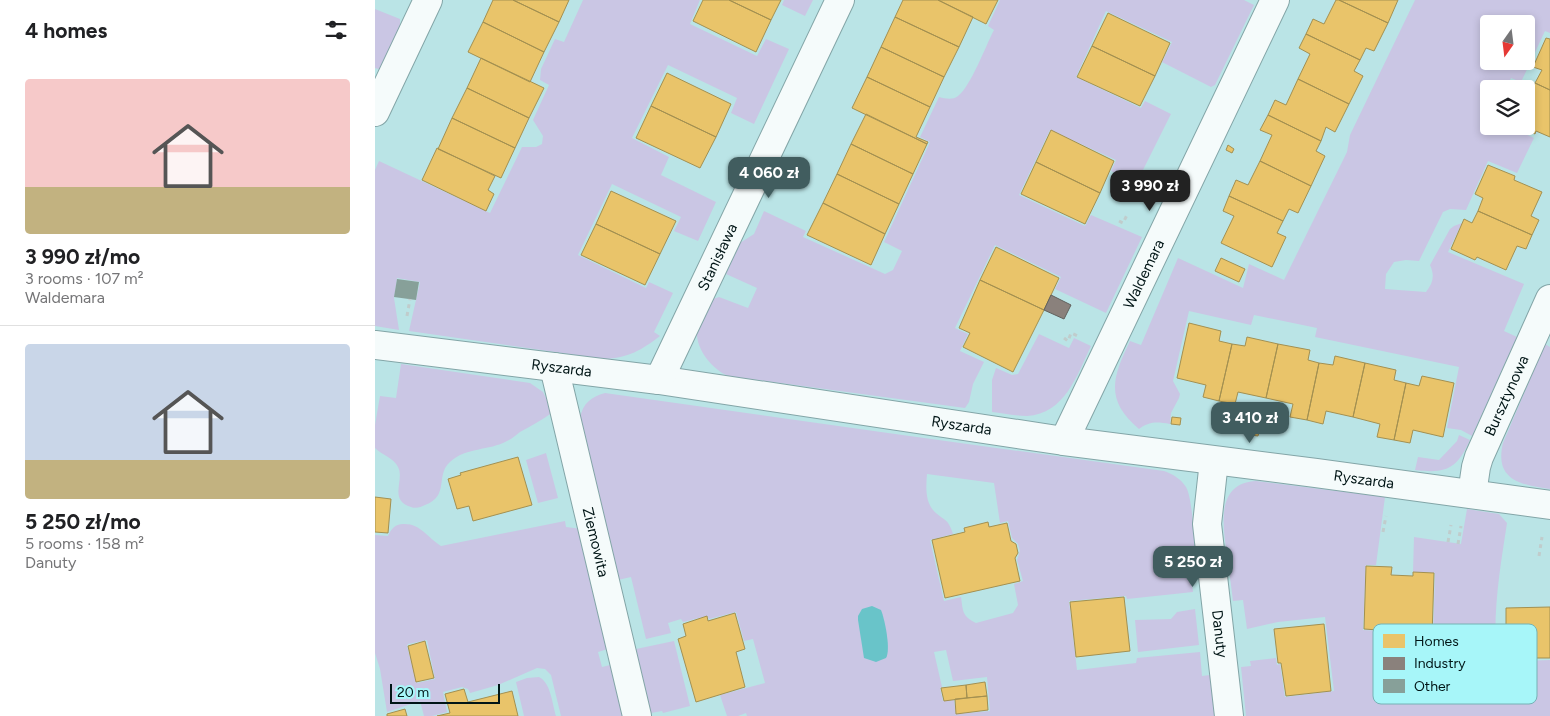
<!DOCTYPE html>
<html lang="en">
<head>
<meta charset="utf-8">
<style>
	:root { --surface:#fff; --page:#f2f2f2; --text:#202124; --muted:#757577; --line:#e0e0e0; --accent:#415d5f }
	body { margin:0; font-family:Figtree,sans-serif; background:var(--page); color:var(--text); height:100vh; display:flex; flex-direction:column; font-size:19px; white-space:nowrap }
	* { box-sizing:border-box; margin:0 }
	p { font-size:16px; color:var(--muted) }
	.icon { flex:none; width:28px; height:28px; fill:none; stroke:currentColor; stroke-width:2; stroke-linecap:round; stroke-linejoin:round }
	.map { position:relative; flex:1; overflow:hidden }
	.side { display:flex; flex-direction:column; background:var(--surface); width:375px }
	.side>* { flex:none }
	.needle { width:32px; rotate:194deg }
	.buttons { position:absolute; left:1105px; top:15px; display:grid; gap:10px }
	.buttons a { display:grid; place-items:center; width:55px; height:55px; border-radius:5px; background:var(--surface); box-shadow:0 2px 8px #0003; font-size:25px }
	.scale { position:absolute; left:15px; bottom:12px; width:110px; box-sizing:border-box; padding-left:5px; border:2px solid #001516; border-top:0; font-size:14px; line-height:18px; white-space:nowrap; color:#001516; -webkit-text-stroke:4px #a7f6f9; paint-order:stroke }
	.price { position:absolute; translate:-50% -42px; padding:0 11px; border-radius:10px; background:var(--accent); color:#fff; font-size:16px; line-height:32px; filter:drop-shadow(0 1px 2px #0008) }
	.price::after { content:''; position:absolute; left:50%; top:30px; width:15px; height:11px; margin-left:-8px; background:inherit; clip-path:polygon(0 0,100% 0,50% 100%) }
	.price.selected { background:#222; color:#fff }
	ul { padding:0; list-style:none }
	li { display:grid; align-content:center; gap:10px; height:265px; padding:0 25px }
	li+li { border-top:1px solid var(--line) }
	li span { display:grid; place-items:center; height:155px; border-radius:5px; color:#555 }
	li>.icon { margin-inline-start:auto }
	span .icon { width:90px; height:90px; fill:#fffc; stroke-width:1 }
	li b { font-size:21px }
	h2 { display:flex; justify-content:space-between; align-items:center; height:60px; padding:0 25px; font-size:21px }
	main { display:flex; flex:1; min-height:0 }
	.map>svg:first-child { display:block }
</style>
</head>
<body>
<main>
<section class="side">
<h2>4 homes<svg class="icon" aria-label="filters" viewBox="0 0 24 24"><path d="M4 7h16M4 17h16"/><circle cx="9" cy="7" r="2"/><circle cx="15" cy="17" r="2"/></svg></h2>
<ul>
<li><span style="background:linear-gradient(#f6c9c9 70%,#c2b280 0)"><svg class="icon" aria-label="home" viewBox="0 0 24 24"><path d="M3 11l9-7 9 7M6 9v11h12V9"/></svg></span><div><b>3 990 zł/mo</b><p>3 rooms · 107 m²</p><p>Waldemara</p></div></li>
<li><span style="background:linear-gradient(#c9d6e8 75%,#c2b280 0)"><svg class="icon" aria-label="home" viewBox="0 0 24 24"><path d="M3 11l9-7 9 7M6 9v11h12V9"/></svg></span><div><b>5 250 zł/mo</b><p>5 rooms · 158 m²</p><p>Danuty</p></div></li>
</ul>
</section>
<div class="map">
<svg width="1175" height="716" viewBox="0 0 1175 716">
	<rect width="100%" height="100%" fill="#bae4e6"/>
	<path fill="#cac6e4" fill-rule="evenodd" d="M208 0H325L315 24 382 56 391 39 414 49 379 124 356 113 362 98 293 65 257 138 294 157 286 175 341 202 323 241 299 231 306 217 237 184 203 255 271 288 274 282 298 293 279 332 285 336C267 350 253 358 229 359L34 331 45 282 22 278 19 298 24 330 0 326V170L4 161 115 213 147 147H161L167 144 168 136 158 120 174 85 165 80 166 69 180 39 189 42Z
		M409 0H438L430 16 407 5Z
		M625 0H869L879 5 840 85 836 87 787 62 797 42 731 11 701 77 766 108 770 101 796 114 761 184 736 171 741 160 675 130 644 195 710 226 716 215 767 237 731 313 680 289 686 277 620 245 580 328 593 334 585 351 609 362 598 384 594 402 590 408 353 376C335 368 317 345 323 324 326 315 331 306 335 298L338 299 344 297 373 308 382 288 351 274 365 243 379 234 389 211 431 231 428 237 510 274 518 270 527 251 509 242 555 142 545 137 564 97C571 99 578 100 583 96 596 86 611 45 619 30L613 26Z
		M1040 0H1175V33L1170 31 1146 82 1136 78 1131 89H1114V126H1134L1159 138 1142 173 1113 161 1091 210 1075 209 1068 212 1044 261 1031 260 1019 262 1011 274 1010 289 1051 292C1058 283 1060 276 1055 265L1075 229 1079 226 1087 223 1073 252 1149 284 1129 331 1142 337 1097 436 1086 430 1072 428 1084 367 940 337 942 328 879 315 876 325 814 311 798 381 805 394 804 398 796 413 795 424C782 422 775 421 764 429 730 400 737 378 755 341L766 345 803 258 868 288 874 264 909 280 972 152 975 135ZM1114 24H1151V61H1114Z
		M0 9 25 19V28L7 70 0 68Z
		M664 334 694 348 699 338 716 346C702 375 690 414 652 416 640 416 628 413 617 412V380L621 368 637 375 643 374Z
		M1170 344 1175 347V489C1146 485 1119 480 1128 443Z
		M26 364 155 383 168 392 178 412C167 420 156 426 145 432 141 435 137 439 132 441 114 451 91 447 75 462 60 475 75 496 50 505 46 507 41 509 36 507 13 500 30 480 23 467 19 458 7 455 0 448V425L5 396 21 398Z
		M230 393 513 433 789 471C798 474 806 479 811 487 818 498 820 552 821 569L815 570 818 592 752 599 751 596 694 601 702 670 761 663 762 658 825 652 827 676 835 675 840 716H372L371 713 363 716H352L345 695 390 683 378 639 369 641 361 612 334 619 332 616 308 622 306 619 293 623 296 633 271 639 256 577 243 580 205 418C208 403 216 397 230 393ZM552 474 619 483 625 523 633 521 637 538 643 544 645 551 642 560 648 581 639 584 643 605 638 613 601 623C587 616 588 611 586 597L569 601 555 540 578 534C573 517 568 521 558 510 550 500 551 486 552 474ZM571 650 578 681 612 677 615 711 581 714 579 700 568 701 565 688 567 687 559 652Z
		M1084 435 1095 440C1082 469 1071 474 1040 470L1043 457 1064 460 1082 441Z
		M171 453 183 498 163 503 151 460Z
		M881 481 1010 497 1001 565H991L988 630 1030 632V638H1058L1060 573 1038 572 1039 537 1086 544 1092 509 1124 514 1132 523C1125 569 1117 614 1122 662L1175 660V716H871L866 667 876 666 875 661 901 658 902 665 905 664 910 697 959 691 950 617 903 622 872 629 868 600 858 601C856 585 854 570 852 554 848 527 840 483 881 481Z
		M190 521 191 527 207 529 236 648 223 652 227 667 239 664 251 716H186L176 675 170 669 162 668 123 685 95 693 93 689 87 687 68 692 72 712 57 716H49L45 701 12 712 5 669 0 653V535L13 536C16 529 20 524 28 524 45 523 52 537 66 546ZM52 640 60 679 42 683 32 646 33 644Z
		M820 609 824 645 763 652 760 620 796 619 802 612Z
		M299 641 315 706 288 713 287 711 276 713 261 649Z
		M164 677C176 683 177 703 181 716H149L141 682 152 678Z"/>
	<path fill="#69c4c9" d="M497 606 506 610C510 620 516 650 511 658L501 662 489 658 483 620V616L487 609Z"/>
	<path fill="#e9c46a" stroke="#a39051" d="M118 0H138L184 22 169 52 108 22Z
		M138 0H194L184 22Z
		M328 0H354L396 20 381 52 318 21Z
		M354 0H406L396 20Z
		M528 0H563L598 17 584 47 520 17Z
		M563 0H623L611 24Z
		M961 0H964L1013 23 999 51 991 48 985 60 931 34 938 19 949 24Z
		M964 0H1023L1013 23Z
		M733 13 795 43 780 76 717 46Z
		M520 17 584 47 569 77 506 47Z
		M108 22 169 52 155 82 93 52Z
		M931 34 985 60 979 71 988 76 974 104 923 79 935 54 924 48Z
		M1171 38 1175 39V90L1160 83 1167 70 1158 67Z
		M717 46 780 76 765 106 702 77Z
		M506 47 569 77 555 107 492 77Z
		M106 58 169 88 154 118 92 88Z
		M292 73 356 104 341 137 276 106Z
		M492 77 555 107 541 137 553 142 552 144 477 108Z
		M923 79 974 104 960 132 951 127 946 141 893 115 900 100 911 105Z
		M1160 83 1175 90V137L1161 131 1160 134 1144 126H1151V94L1155 95Z
		M92 88 154 118 140 148 77 118Z
		M276 106 341 137 325 168 261 138Z
		M491 114 552 144 538 174 476 144Z
		M893 115 946 141 941 151 950 156 936 186 885 161 897 135 885 130Z
		M77 118 140 148 126 178 63 149Z
		M676 130 739 161 725 193 661 162Z
		M476 144 538 174 524 204 462 174Z
		M853 145 859 149 857 153 851 150Z
		M62 148 120 176 113 190 119 194 111 211 47 180Z
		M885 161 936 186 923 213 914 209 908 221 854 196 861 180 873 185Z
		M661 162 725 193 710 224 646 194Z
		M1113 165 1140 176 1139 180 1167 192 1156 216 1164 220 1157 235 1103 211 1108 198 1100 194Z
		M462 174 524 204 510 234 448 203Z
		M236 191 301 221 285 254 221 224Z
		M854 196 908 221 902 233 911 237 897 267 846 243 859 216 848 211Z
		M448 203 510 234 496 265 432 235Z
		M1103 211 1157 235 1151 249 1142 246 1131 270 1102 257 1100 260 1076 249 1089 219 1097 223Z
		M221 224 285 254 270 285 206 255Z
		M621 247 684 278 669 310 605 280Z
		M846 258 870 269 864 282 840 271Z
		M605 280 669 310 638 372 588 347 595 333 584 328Z
		M814 323 846 331 844 341 857 344 844 401 828 397 831 385 802 378Z
		M872 337 903 344 891 398 863 392 860 404 844 401 857 344 870 346Z
		M903 344 935 350 933 360 944 363 932 420 915 417 918 404 891 398Z
		M960 356 990 363 978 417 951 411 948 424 932 420 944 363 958 365Z
		M990 363 1021 370 1019 380 1031 383 1019 440 1002 437 1005 424 978 417Z
		M1047 376 1079 383 1068 437 1038 430 1035 443 1019 440 1031 383 1044 386Z
		M797 417 806 418 805 425 796 424Z
		M878 427 885 428 883 436 876 435Z
		M143 457 157 505 98 521 94 506 82 509 73 479 86 475 85 473Z
		M0 497 16 499 13 533 0 532Z
		M613 522 614 527 632 523 636 541 641 544 643 553 640 558 645 581 570 598 557 540 590 532 589 528Z
		M991 566 1017 567 1016 575 1038 576V572L1059 573 1057 637H1031V632L989 629Z
		M749 597 755 651 701 657 695 602Z
		M1175 607V658H1131V608Z
		M360 613 370 649 361 652 370 687 321 702 303 639 311 636 308 624 332 616 333 621Z
		M949 624 956 691 911 696 906 663H903L899 629Z
		M50 641 59 678 41 682 33 646Z
		M610 682 612 696 592 698 591 685Z
		M591 685 592 698 569 701 566 688Z
		M89 689 93 702 137 691 143 716H62L75 713 70 694Z
		M612 696 613 710 581 714 580 699Z
		M30 709 32 716H12V714Z"/>
	<path fill="#8a817c" stroke="#61615d" d="M676 295 696 305 689 319 669 310Z"/>
	<path fill="#87a099" d="M22 279 44 282 41 300 19 297Z"/>
	<g fill="none" stroke-linecap="round" stroke-linejoin="round">
		<defs>
			<g id="minor">
				<path d="M0 112 53 0"/>
				<path id="s1" d="M0 345 284 380 689 441 941 473 1175 505"/>
				<path id="s2" d="M179 367 262 716"/>
				<path id="s3" d="M284 380 465 0"/>
				<path id="s4" d="M689 441 900 0"/>
				<path id="s5" d="M839 461 832 524 854 716"/>
				<path id="s6" d="M1097 494 1101 467 1104 457 1175 299"/>
			</g>
		</defs>
		<use href="#minor" stroke="#83a5a7" stroke-width="30"/>
		<path stroke="#c0cccc" stroke-width="3" stroke-dasharray="4 4" stroke-linecap="butt" d="M759 199 765 189 760 187
			M744 221 748 223 752 215
			M32 316 35 299
			M689 338 693 341 696 333 703 336
			M1008 532 1011 516
			M1073 542 1076 525
			M1083 544 1086 526
			M1164 556 1167 537"/>
		<use href="#minor" stroke="#f5fbfb" stroke-width="28"/>
	</g>
	<g text-anchor="middle" stroke-width="5" stroke-linejoin="round" paint-order="stroke">
		<g font-size="15" fill="#001516" stroke="#a7f6f9">
			<text dy="5" stroke="none"><textPath href="#s3" startOffset="136">Stanisława</textPath></text>
			<text dy="5" stroke="none"><textPath href="#s4" startOffset="185">Waldemara</textPath></text>
			<text dy="5" stroke="none"><textPath href="#s1" startOffset="188">Ryszarda</textPath></text>
			<text dy="5" stroke="none"><textPath href="#s6" startOffset="105">Bursztynowa</textPath></text>
			<text dy="5" stroke="none"><textPath href="#s1" startOffset="592">Ryszarda</textPath></text>
			<text dy="5" stroke="none"><textPath href="#s1" startOffset="998">Ryszarda</textPath></text>
			<text dy="5" stroke="none"><textPath href="#s2" startOffset="180">Ziemowita</textPath></text>
			<text dy="5" stroke="none"><textPath href="#s5" startOffset="174">Danuty</textPath></text>
		</g>
	</g>
	<rect x="998" y="624" width="164" height="80" rx="8" fill="#a7f6f9" stroke="#75b2b5" stroke-width="1"/>
	<rect x="1008" y="634" width="22" height="14" fill="#e9c46a"/>
	<rect x="1008" y="657" width="22" height="13" fill="#8a817c"/>
	<rect x="1008" y="679" width="22" height="14" fill="#87a099"/>
	<g font-size="14" fill="#001516">
		<text x="1039" y="646">Homes</text>
		<text x="1039" y="668">Industry</text>
		<text x="1039" y="691">Other</text>
	</g>
</svg>
<div class="buttons">
<a><svg class="needle" viewBox="-14 -14 28 28"><path d="M0-13l5 13h-10z" fill="#e53935"/><path d="M0 13l5-13h-10z" fill="#757577"/></svg></a>
<a><svg class="icon" aria-label="layers" viewBox="0 0 24 24"><path d="M12 4l9 5-9 5-9-5zM3 14l9 5 9-5"/></svg></a>
</div>
<div class="scale">20 m</div>
<b class="price" style="left:394px;top:199px">4 060 zł</b>
<b class="price selected" style="left:775px;top:212px">3 990 zł</b>
<b class="price" style="left:875px;top:444px">3 410 zł</b>
<b class="price" style="left:818px;top:588px">5 250 zł</b>
</div>
</main>
</body>
</html>
